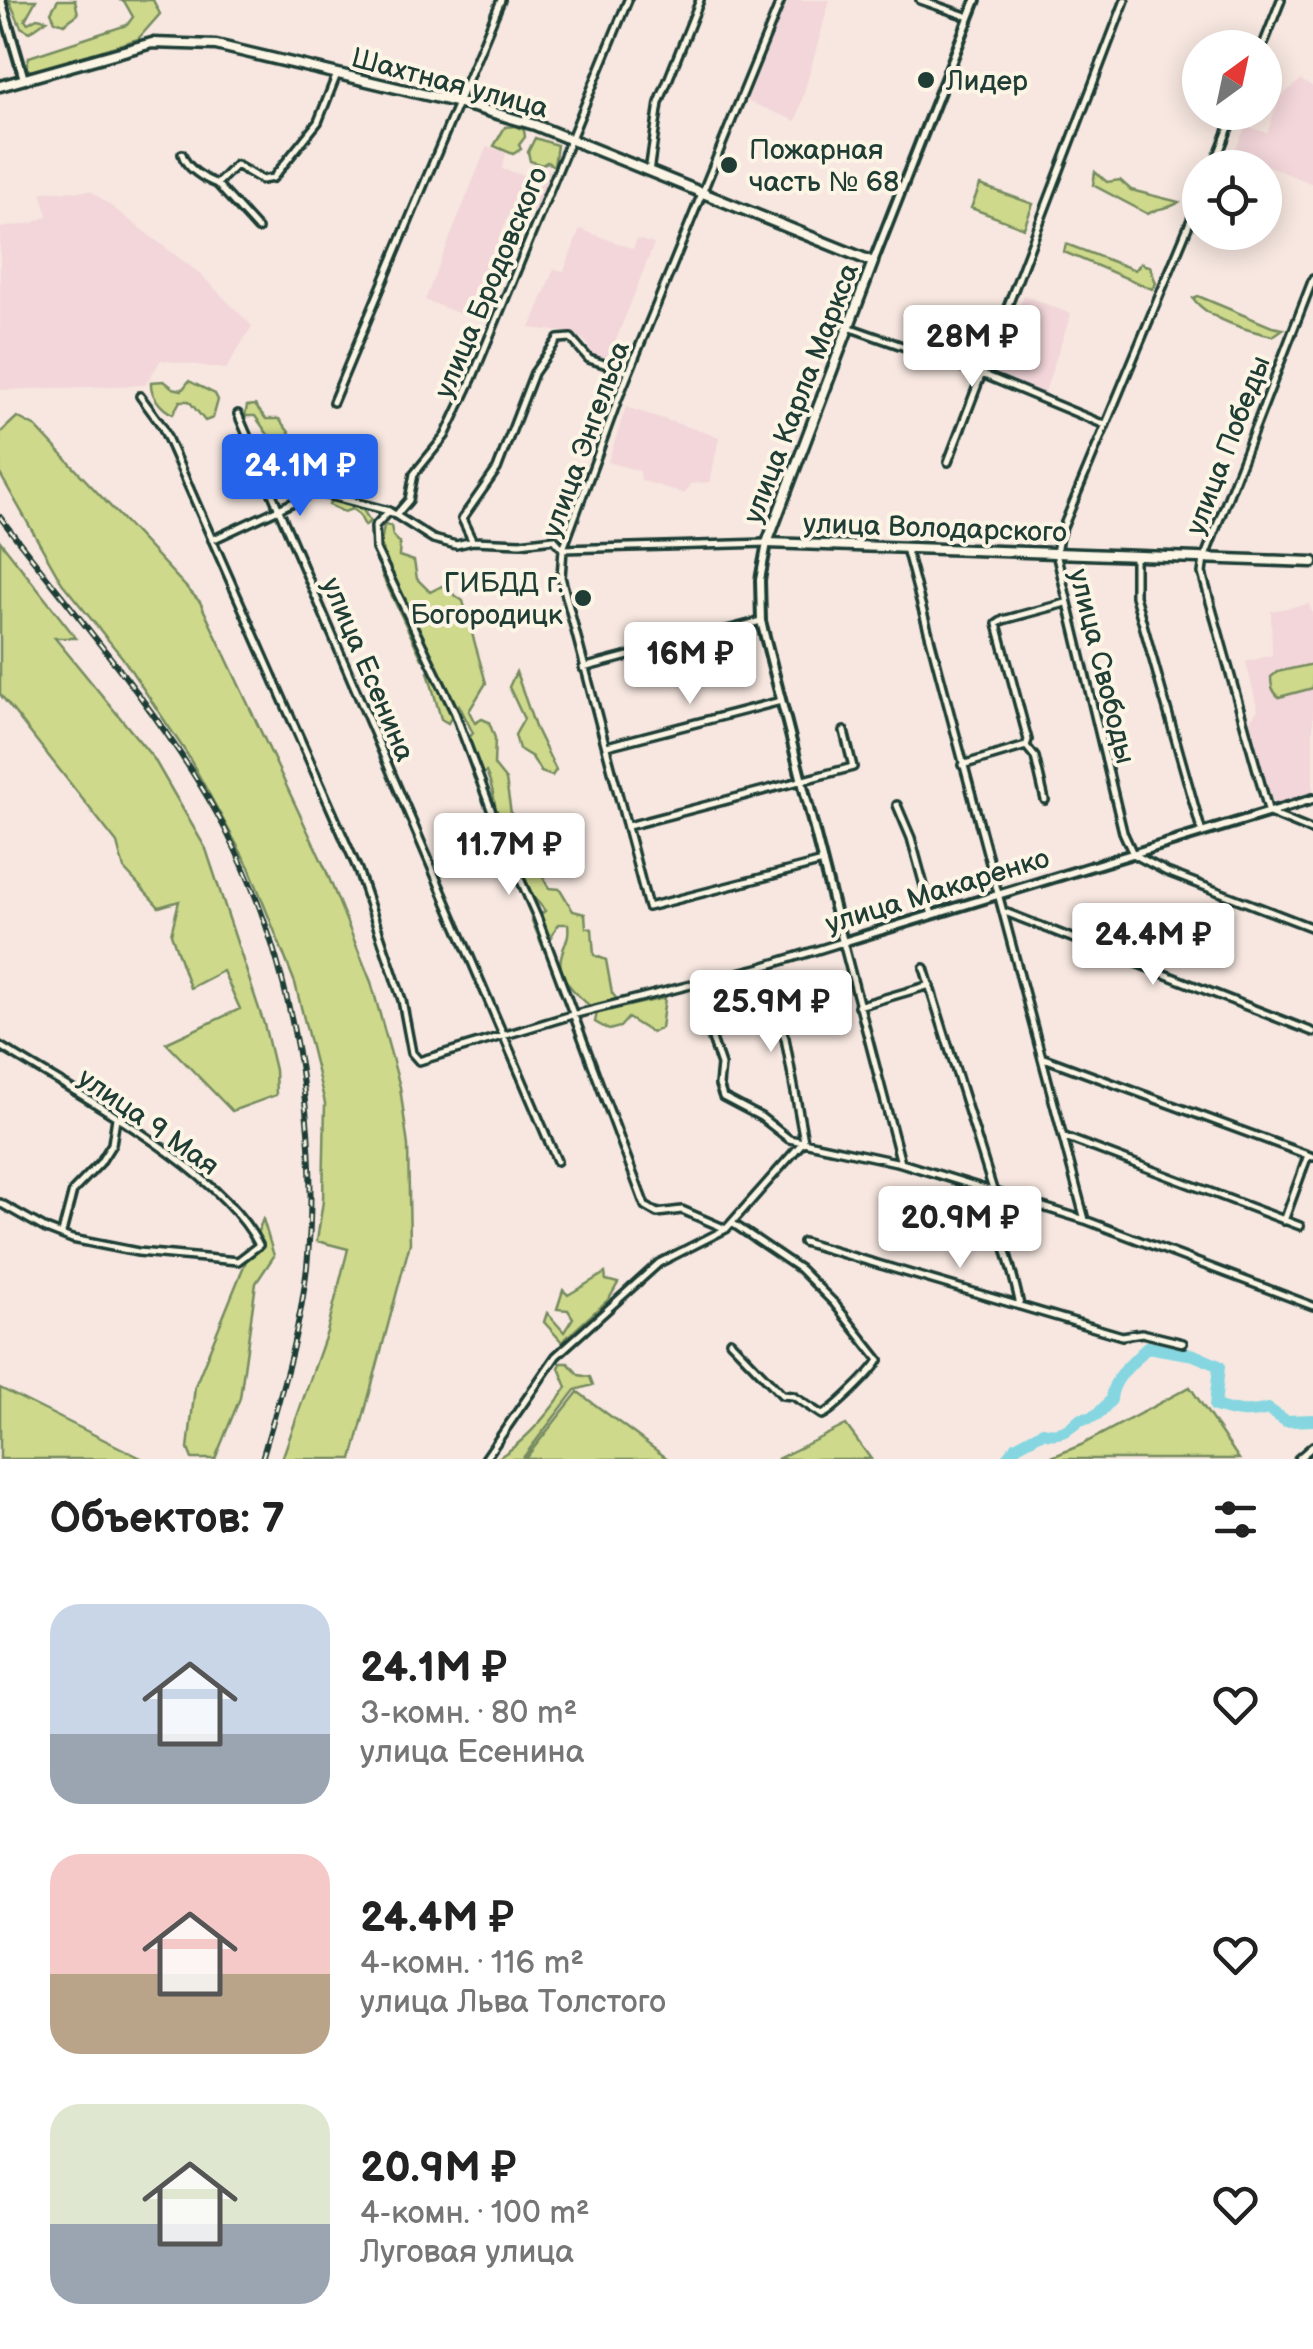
<!DOCTYPE html>
<html lang="ru">
<head>
<meta charset="utf-8">
<style>
	:root { --surface:#fff; --page:#f2f2f2; --text:#222; --muted:#767676; --accent:#2563eb }
	body { margin:0; font-family:"Balsamiq Sans",sans-serif; background:var(--page); color:var(--text); height:100vh; display:flex; flex-direction:column; font-size:38px; white-space:nowrap }
	* { box-sizing:border-box; margin:0 }
	p { font-size:32px; color:var(--muted) }
	.icon { flex:none; width:55px; height:55px; fill:none; stroke:currentColor; stroke-width:2; stroke-linecap:round; stroke-linejoin:round }
	.map { position:relative; height:1459px; overflow:hidden }
	.panel { display:flex; flex-direction:column; background:var(--surface); flex:1 }
	.panel>* { flex:none }
	.needle { width:65px; rotate:33deg }
	.controls { position:absolute; left:1182px; top:30px; display:grid; gap:20px }
	.controls a { display:grid; place-items:center; width:100px; height:100px; border-radius:50%; background:var(--surface); box-shadow:0 5px 25px #0003; font-size:50px }
	.price { position:absolute; translate:-50% -85px; padding:0 22px; border-radius:10px; background:#fff; color:#222; font-size:32px; line-height:65px; filter:drop-shadow(0 2px 5px #0008) }
	.price::after { content:''; position:absolute; left:50%; top:60px; width:30px; height:22px; margin-left:-15px; background:inherit; clip-path:polygon(0 0,100% 0,50% 100%) }
	.price.selected { background:var(--accent); color:#fff }
	ul { padding:0; list-style:none }
	li { display:flex; align-items:center; gap:30px; height:250px; padding:0 50px }
	li span { display:grid; place-items:center; flex:none; width:280px; height:200px; border-radius:30px; color:#555 }
	li>.icon { margin-inline-start:auto }
	span .icon { width:120px; height:120px; fill:#fffc; stroke-width:1 }
	li b { font-size:42px }
	h2 { display:flex; justify-content:space-between; align-items:center; height:120px; padding:0 50px; font-size:42px }
	.map>svg:first-child { display:block }
</style>
</head>
<body>
<div class="map">
<svg width="1313" height="1459" viewBox="0 0 1313 1459">
	<rect width="100%" height="100%" fill="#f7e7e0"/>
	<filter id="ink" filterUnits="userSpaceOnUse"><feTurbulence type="fractalNoise" baseFrequency=".01" numOctaves="2"/><feDisplacementMap in="SourceGraphic" scale="20" xChannelSelector="R" yChannelSelector="G"/><feConvolveMatrix kernelMatrix="1 2 1 2 8 2 1 2 1" color-interpolation-filters="sRGB"/></filter>
	<g filter="url(#ink)">
		<path fill="#f2d6d9" d="M787 0H830L796 121 747 101Z
			M1301 80 1313 87V184L1234 152 1246 126 1267 133 1280 97Z
			M487 146 506 153 502 169 526 176 531 163 551 171 535 215 512 207 469 315H463L425 300Z
			M91 191 199 273 252 326 226 369 161 360 145 385 0 390V228L33 223 48 216 41 192Z
			M580 229 633 249 637 239 654 244 608 360 594 357 586 342 573 333 530 328 554 269 564 271Z
			M1024 295 1071 314 1044 394 994 376Z
			M626 407 719 437 710 482 690 484 685 494 641 480 640 471 608 462Z
			M1309 604 1313 616V796L1273 808 1249 721 1258 710 1246 662 1272 655 1271 611Z"/>
		<path fill="#ced98c" stroke="#768b60" stroke-width="2.5" d="M9 0H36L25 20 28 23 37 18 47 20 30 32 21 27Z
			M58 0H75L78 14 64 24 55 21 51 12Z
			M119 0H153L160 14 138 39 33 72 26 68 29 57 127 25 133 17 124 1Z
			M515 126 524 130 525 137 519 145 521 149 513 154 494 146 505 127Z
			M535 138 557 145 554 166 547 162 542 165 530 161 528 152Z
			M1095 172 1107 182 1120 180 1131 190 1179 202C1169 210 1159 206 1148 214L1093 185Z
			M980 185 1033 204 1024 228 971 208Z
			M1066 244 1135 270 1141 263 1150 267 1156 283 1152 289 1064 252Z
			M1198 296 1272 327 1283 329 1273 336C1249 331 1207 319 1193 298Z
			M164 381 173 388 182 390 189 381 215 394 218 400 213 418 205 421 189 401H180L173 414C161 409 150 395 151 382Z
			M255 405 266 419H279L301 448C318 451 322 462 337 468L370 521 365 526 359 514 352 509 344 512 329 505 336 491 310 484 299 464 280 452 255 416H245L247 406Z
			M17 417 36 427 200 602 325 868 371 982 400 1087 408 1146 410 1243 352 1459H282L327 1332 348 1249 317 1241 323 1201 325 1103 295 983 249 867 187 754 122 657 62 583 0 474V433Z
			M384 525 391 526 393 536 400 543 399 556 414 561 417 579 430 592 442 586 463 601 486 683 469 711 475 723 482 719 489 722 495 738 494 765 506 780 516 847 526 844C537 855 539 874 549 888L560 889 573 911 585 914 586 927 592 929 594 955 606 960 612 993 623 1007 665 998 661 1028 652 1033 628 1018 620 1027 609 1030 595 1022 597 1012C582 999 556 980 561 957 564 943 570 939 568 924H558L544 950 532 921 545 911C534 894 512 882 505 863 494 832 500 802 486 772L474 779 463 745 473 733 459 705 448 723 441 719 428 672 437 665 422 659 382 575 380 564 387 561 381 544Z
			M0 541 76 638H55L154 759 206 849 264 1024 275 1070 276 1095 232 1111 166 1043 240 1009 223 971 190 988 171 934 179 901 159 907 124 869 117 843 0 694Z
			M1313 664V688L1279 697C1272 691 1271 685 1271 677L1277 672Z
			M516 672 535 727 556 770 552 776 541 772 532 757 519 749 515 735 524 719 509 687Z
			M263 1219 274 1256 256 1283 240 1398 215 1459H192L188 1449 195 1386Z
			M605 1273 606 1280 618 1283 609 1299 562 1342 544 1322 547 1313 564 1332 573 1318 568 1310 557 1309 563 1290 568 1295Z
			M561 1363H568L579 1375 590 1377 593 1385 575 1390 522 1459H496C523 1444 549 1413 567 1387L559 1368Z
			M1190 1387 1239 1459H1047L1081 1445Z
			M0 1388 143 1459H0Z
			M578 1392 668 1459H525Z
			M846 1425 871 1459H777Z"/>
		<g fill="none" stroke-linecap="round" stroke-linejoin="round">
			<path stroke="#85d6e0" stroke-width="12" d="M1006 1459 1017 1446 1043 1432C1060 1437 1068 1430 1081 1419 1096 1420 1102 1409 1111 1400 1112 1377 1133 1364 1147 1347L1194 1355 1219 1366 1215 1406C1234 1412 1249 1415 1268 1409L1286 1421 1313 1420"/>
			<defs>
				<path id="minor" d="M781 0 618 399 563 549 561 577 648 907 823 862
					M920 0 969 17
					M1262 48 1281 0
					M182 154C186 168 204 179 217 184L258 229
					M1213 168 1235 112
					M649 172 659 103 700 0
					M217 184 236 165 262 180 273 178 318 122 337 74
					M1200 198 1059 537 1056 553 1123 832 1133 854 1167 872 1313 928
					M1313 279 1204 559 1202 573 1269 813 1313 831
					M848 327 982 374 1105 425
					M140 396 162 426 358 870 402 1000 412 1053 419 1061 572 1015 762 967 843 942 901 1163
					M333 402 501 0
					M238 414 557 1161
					M948 462 1125 0
					M389 511 375 526 376 549 455 713 501 836 537 917 645 1206 657 1213 682 1210 726 1229
					M397 514 409 500 414 474 445 436 472 379 628 0
					M212 540 315 492 389 511 433 539 456 545 473 541 520 543 554 539 563 549 767 543
					M472 540 462 519 497 469 534 373 558 339 571 338 589 359 628 372
					M906 548 1085 1220
					M1135 556V596L1202 833
					M583 668 761 621
					M607 746 781 701
					M962 765 1026 746
					M1045 800 1035 757 1026 746 1028 740 997 624 1003 620 1066 603
					M897 805 911 838 932 915
					M628 826 853 767 844 731
					M1005 912 1313 1032
					M762 967 765 988 785 1038 804 1141
					M924 968 994 1193C997 1231 1013 1268 1020 1306
					M858 1006 930 985
					M710 1033 721 1065 719 1085 723 1097 761 1117 789 1139 901 1163 1085 1220 1313 1306
					M0 1046C75 1093 219 1167 259 1245L238 1261 138 1252 72 1239 46 1229 0 1203
					M1044 1058 1313 1157
					M1065 1137 1300 1226
					M1284 1221 1308 1155
					M62 1233 73 1191 100 1163 112 1144 116 1118
					M803 1242 1122 1336 1142 1333 1183 1343
					M730 1341 782 1395 793 1396 822 1415C833 1411 873 1371 879 1360L834 1303 800 1269 732 1223
					M485 1459 556 1356 659 1263 726 1229 804 1141
					M1298 1459 1313 1446"/>
				<path id="tertiary" d="M1 0 24 79
					M873 262 976 0
					M767 543 760 580 761 621 843 942 1313 799"/>
				<path id="secondary" d="M0 86 152 43 216 45 460 103 535 125 873 262 767 543 1313 562"/>
			</defs>
			<use href="#minor" stroke="#1f3d34" stroke-width="12"/>
			<use href="#tertiary" stroke="#1f3d34" stroke-width="14"/>
			<use href="#secondary" stroke="#1f3d34" stroke-width="15"/>
			<use href="#minor" stroke="#fcf5e5" stroke-width="5"/>
			<use href="#tertiary" stroke="#fcf5e5" stroke-width="6"/>
			<use href="#secondary" stroke="#fcf5e5" stroke-width="8"/>
			<defs>
				<path id="rail" d="M0 517C70 609 149 698 208 798 287 932 322 1113 307 1267 300 1333 280 1396 262 1459"/>
			</defs>
			<use href="#rail" stroke="#1f3d34" stroke-width="6"/>
			<use href="#rail" stroke="#fcf5e5" stroke-width="2.5" stroke-dasharray="8" stroke-linecap="butt"/>
		</g>
	</g>
	<g fill="#1f3d34" stroke="#fcf5e5" stroke-width="4">
		<circle cx="926" cy="80" r="10"/>
		<circle cx="729" cy="165" r="10"/>
		<circle cx="583" cy="598" r="10"/>
	</g>
	<g text-anchor="middle" stroke-width="8" stroke-linejoin="round" paint-order="stroke">
		<g font-size="28" fill="#1f3d34" stroke="#fcf5e5" text-anchor="start">
			<text x="946" y="90">Лидер</text>
			<text x="749" y="159">Пожарная<tspan x="749" dy="32">часть № 68</tspan></text>
			<text x="563" y="592" text-anchor="end">ГИБДД г.<tspan x="563" dy="32">Богородицк</tspan></text>
		</g>
		<g font-size="28" fill="#1f3d34" stroke="#fcf5e5">
			<text transform="translate(450 82) rotate(15)" y="10">Шахтная улица</text>
			<text transform="translate(490 282) rotate(-67)" y="10">улица Бродовского</text>
			<text transform="translate(800 393) rotate(-69)" y="10">улица Карла Маркса</text>
			<text transform="translate(585 439) rotate(-70)" y="10">улица Энгельса</text>
			<text transform="translate(1227 445) rotate(-69)" y="10">улица Победы</text>
			<text transform="translate(935 527) rotate(2)" y="10">улица Володарского</text>
			<text transform="translate(1103 666) rotate(76)" y="10">улица Свободы</text>
			<text transform="translate(369 669) rotate(67)" y="10">улица Есенина</text>
			<text transform="translate(937 890) rotate(-17)" y="10">улица Макаренко</text>
			<text transform="translate(149 1121) rotate(35)" y="10">улица 9 Мая</text>
		</g>
	</g>
</svg>
<div class="controls">
<a><svg class="needle" viewBox="-14 -14 28 28"><path d="M0-13l5 13h-10z" fill="#e53935"/><path d="M0 13l5-13h-10z" fill="#767676"/></svg></a>
<a><svg class="icon" aria-label="locate" viewBox="0 0 24 24"><circle cx="12" cy="12" r="6"/><path d="M12 2v4M12 18v4M2 12h4M18 12h4"/></svg></a>
</div>
<b class="price" style="left:972px;top:390px">28M ₽</b>
<b class="price selected" style="left:300px;top:519px">24.1M ₽</b>
<b class="price" style="left:690px;top:707px">16M ₽</b>
<b class="price" style="left:509px;top:898px">11.7M ₽</b>
<b class="price" style="left:1153px;top:988px">24.4M ₽</b>
<b class="price" style="left:771px;top:1055px">25.9M ₽</b>
<b class="price" style="left:960px;top:1271px">20.9M ₽</b>
</div>
<section class="panel">
<h2>Объектов: 7<svg class="icon" aria-label="filters" viewBox="0 0 24 24"><path d="M4 7h16M4 17h16"/><circle cx="9" cy="7" r="2"/><circle cx="15" cy="17" r="2"/></svg></h2>
<ul>
<li><span style="background:linear-gradient(#c9d6e8 65%,#9aa5b1 0)"><svg class="icon" aria-label="home" viewBox="0 0 24 24"><path d="M3 11l9-7 9 7M6 9v11h12V9"/></svg></span><div><b>24.1M ₽</b><p>3-комн. · 80 m²</p><p>улица Есенина</p></div><svg class="icon" aria-label="heart" viewBox="0 0 24 24"><path d="M12 20l-8-8c-3-5 5-10 8-4 3-6 11-1 8 4z"/></svg></li>
<li><span style="background:linear-gradient(#f6c9c9 60%,#b9a48a 0)"><svg class="icon" aria-label="home" viewBox="0 0 24 24"><path d="M3 11l9-7 9 7M6 9v11h12V9"/></svg></span><div><b>24.4M ₽</b><p>4-комн. · 116 m²</p><p>улица Льва Толстого</p></div><svg class="icon" aria-label="heart" viewBox="0 0 24 24"><path d="M12 20l-8-8c-3-5 5-10 8-4 3-6 11-1 8 4z"/></svg></li>
<li><span style="background:linear-gradient(#dfe7d0 60%,#9aa5b1 0)"><svg class="icon" aria-label="home" viewBox="0 0 24 24"><path d="M3 11l9-7 9 7M6 9v11h12V9"/></svg></span><div><b>20.9M ₽</b><p>4-комн. · 100 m²</p><p>Луговая улица</p></div><svg class="icon" aria-label="heart" viewBox="0 0 24 24"><path d="M12 20l-8-8c-3-5 5-10 8-4 3-6 11-1 8 4z"/></svg></li>
</ul>
</section>
</body>
</html>
